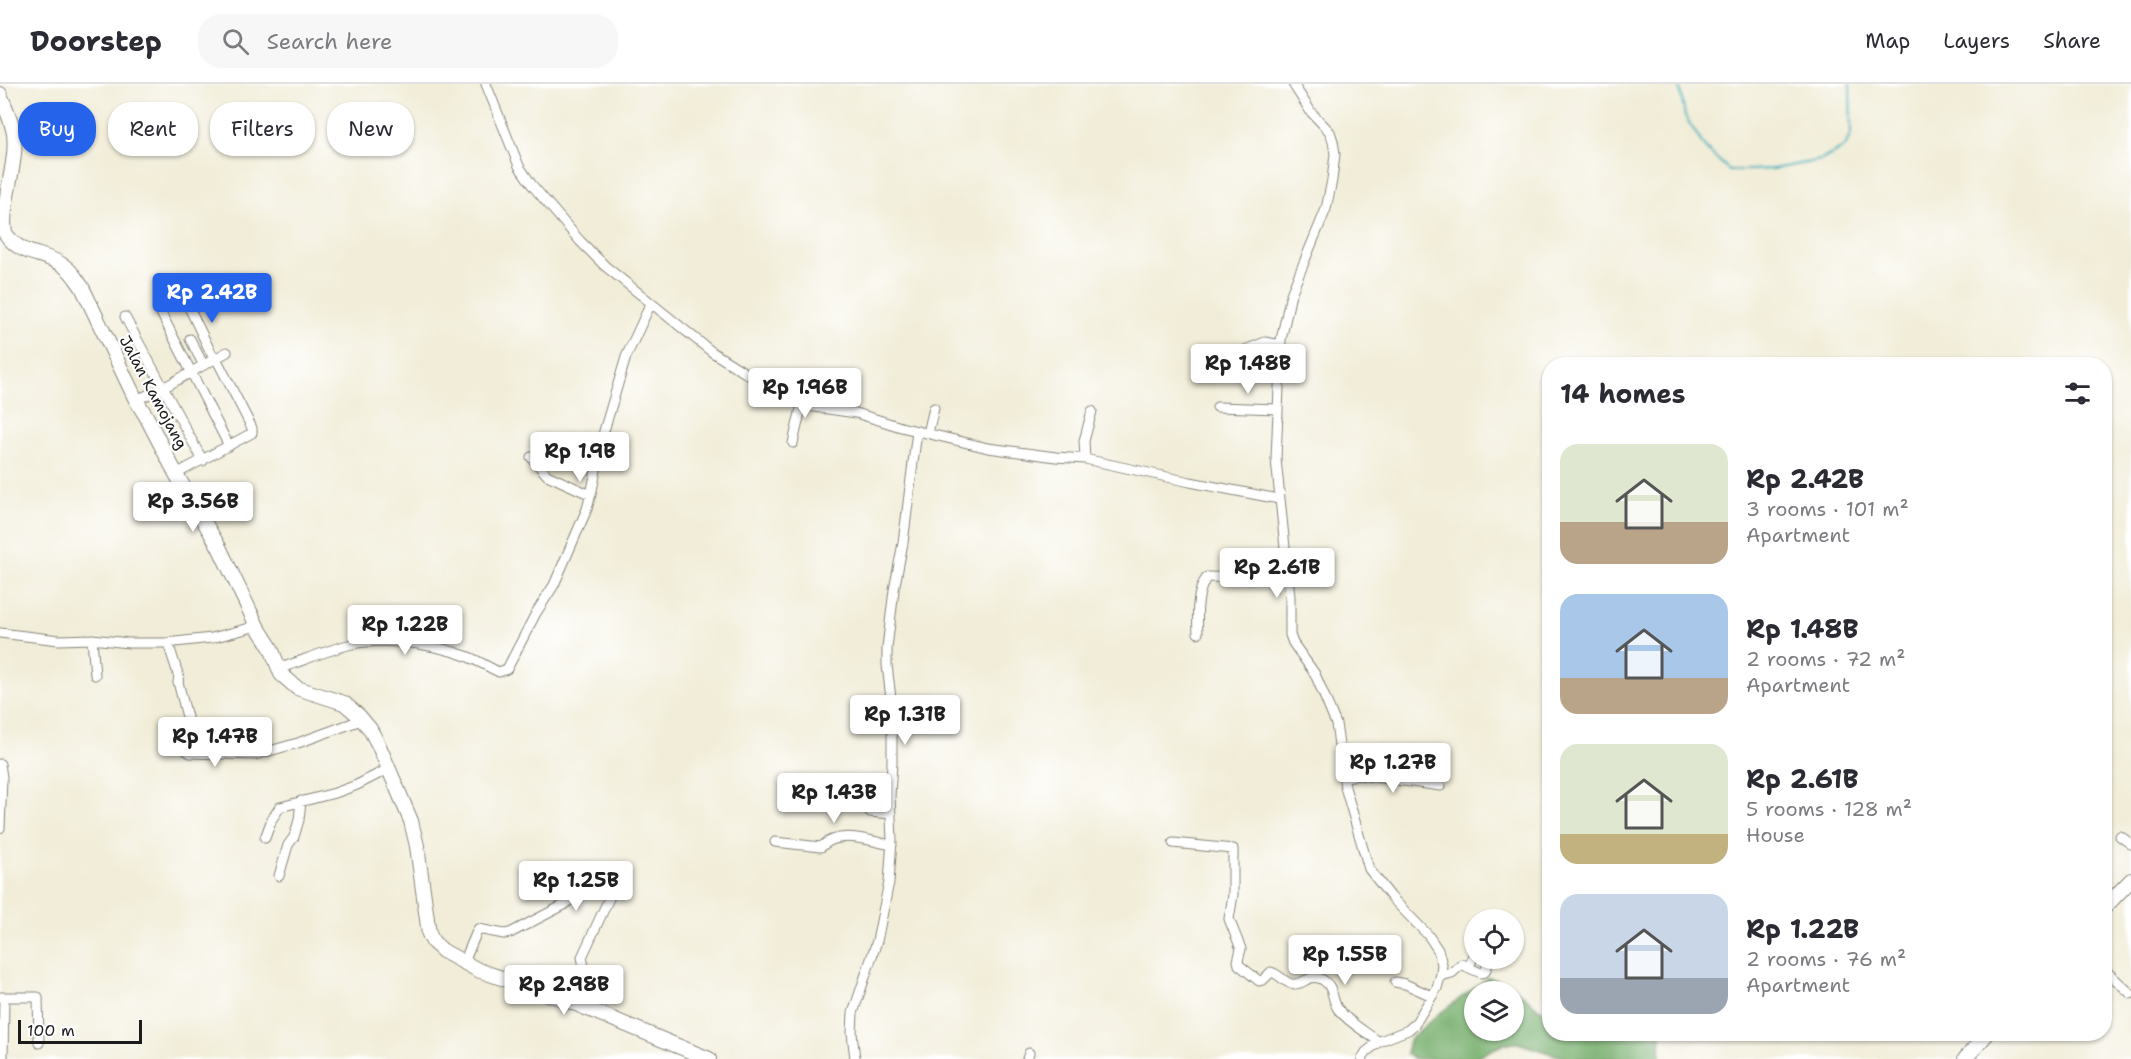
<!DOCTYPE html>
<html lang="en">
<head>
<meta charset="utf-8">
<style>
	:root { --surface:#fff; --page:#f7f7f7; --text:#2b2b33; --muted:#7c7c81; --line:#e1e1e2; --accent:#2563eb }
	body { margin:0; font-family:"Shantell Sans",sans-serif; background:var(--page); color:var(--text); height:100vh; display:flex; flex-direction:column; font-size:22px; white-space:nowrap }
	* { box-sizing:border-box; margin:0 }
	p { font-size:20px; color:var(--muted) }
	.icon { flex:none; width:33px; height:33px; fill:none; stroke:currentColor; stroke-width:2; stroke-linecap:round; stroke-linejoin:round }
	.map { position:relative; flex:1; overflow:hidden }
	.drawer { position:absolute; left:1542px; top:273px; width:570px; height:684px; display:flex; flex-direction:column; background:var(--surface); border-radius:24px; box-shadow:0 2px 4px #0004 }
	.drawer>* { flex:none }
	.banner { position:absolute; left:18px; top:18px; width:570px; height:54px; display:flex; gap:12px }
	.controls { position:absolute; left:1464px; top:825px; display:grid; gap:12px }
	.controls a { display:grid; place-items:center; width:60px; height:60px; border-radius:50%; background:var(--surface); box-shadow:0 2px 4px #0004; font-size:30px }
	.scale { position:absolute; left:18px; bottom:15px; width:124px; box-sizing:border-box; padding-left:6px; border:3px solid #1c1c1c; border-top:0; font-size:16px; line-height:21px; white-space:nowrap; color:#1c1c1c; -webkit-text-stroke:4px #fff; paint-order:stroke }
	.price { position:absolute; translate:-50% -51px; padding:0 14px; border-radius:6px; background:#fff; color:#222; font-size:20px; line-height:39px; filter:drop-shadow(0 2px 3px #0008) }
	.price::after { content:''; position:absolute; left:50%; top:36px; width:18px; height:14px; margin-left:-9px; background:inherit; clip-path:polygon(0 0,100% 0,50% 100%) }
	.price.on { background:var(--accent); color:#fff }
	ul { padding:0; list-style:none }
	li { display:flex; align-items:center; gap:18px; height:150px; padding:0 18px }
	li span { display:grid; place-items:center; flex:none; width:168px; height:120px; border-radius:18px; color:#555 }
	li>.icon { margin-inline-start:auto }
	span .icon { width:72px; height:72px; fill:#fffc; stroke-width:1 }
	li b { font-size:26px }
	h2 { display:flex; justify-content:space-between; align-items:center; height:72px; padding:0 18px; font-size:26px }
	.pill { padding:0 21px; border-radius:24px; background:var(--surface); box-shadow:0 2px 4px #0004; font-size:21px; line-height:54px }
	.pill.on { background:var(--accent); color:#fff }
	header { display:flex; align-items:center; gap:36px; box-sizing:border-box; height:84px; padding:0 30px; background:var(--surface); border-bottom:2px solid var(--line) }
	header strong { font-size:28px }
	nav { display:flex; gap:33px; margin-inline-start:auto; font-size:21px }
	.search { width:420px; height:54px; background:var(--page); display:flex; align-items:center; gap:15px; box-sizing:border-box; padding:0 21px; border-radius:24px; color:var(--muted); font-size:22px }
	.map>svg:first-child { display:block }
</style>
</head>
<body>
<header>
<strong>Doorstep</strong>
<div class="search"><svg class="icon" aria-label="search" viewBox="0 0 24 24"><circle cx="10" cy="10" r="6"/><path d="M15 15l6 6"/></svg>Search here</div>
<nav><a>Map</a><a>Layers</a><a>Share</a></nav>
</header>
<div class="map">
<svg width="2131" height="975" viewBox="0 0 2131 975">
	<rect width="100%" height="100%" fill="#fff"/>
	<filter id="ink" filterUnits="userSpaceOnUse"><feTurbulence type="fractalNoise" baseFrequency=".0167" numOctaves="2"/><feDisplacementMap in="SourceGraphic" scale="12" xChannelSelector="R" yChannelSelector="G"/><feConvolveMatrix kernelMatrix="1 2 1 2 8 2 1 2 1" color-interpolation-filters="sRGB"/></filter>
	<filter id="wash" filterUnits="userSpaceOnUse"><feTurbulence type="fractalNoise" baseFrequency=".008" numOctaves="4" result="noise"/><feDisplacementMap in="SourceGraphic" scale="24" xChannelSelector="R" yChannelSelector="G"/><feGaussianBlur stdDeviation="1.35" result="paint"/><feColorMatrix in="noise" values="0 0 0 0 0 0 0 0 0 0 0 0 0 0 0 0 0 1.4 0 .05"/><feComposite in="paint" operator="in"/></filter>
	<g filter="url(#wash)">
		<rect width="100%" height="100%" fill="#f1edd8"/>
		<path fill="#76ae6c" stroke="#496544" stroke-width="1.5" fill-rule="evenodd" d="M1489 893 1511 902 1540 925 1549 929 1550 950H1624L1626 953 1632 950H1661L1660 975H1568L1518 959H1506L1472 975H1415L1406 970 1409 956 1436 932ZM1474 908H1514V946H1474Z"/>
		<g fill="none" stroke-linecap="round" stroke-linejoin="round">
			<path stroke="#41afbe" stroke-width="2" d="M1679 0 1685 32 1705 64 1729 86H1750L1773 85 1821 76 1845 63 1851 49 1850 0"/>
		</g>
	</g>
	<g filter="url(#ink)">
		<g fill="none" stroke-linecap="round" stroke-linejoin="round">
			<defs>
				<path id="minor" d="M486 0 519 82 532 101 580 157 605 182 712 268 774 307 807 322 856 329 901 343 988 364 1056 373 1085 375 1190 398 1279 415
					M1293 0 1311 28 1330 48 1333 57 1335 70 1332 96 1326 125 1291 210 1281 256 1276 375 1290 513V551L1293 559 1315 590 1336 640 1345 703 1369 785 1391 813 1428 851 1438 866 1442 880 1441 890 1437 904 1415 940 1408 946 1380 957 1366 968 1362 975
					M186 217 214 275
					M159 225 229 362
					M125 233 203 377
					M190 255 203 280
					M1245 266 1265 258 1281 261
					M136 316 163 304 227 268
					M1217 323 1278 325
					M928 349 934 324
					M793 359 802 320
					M531 373 547 391 591 411
					M1085 375 1084 357 1092 327
					M176 390 252 349V344L216 274
					M0 549 59 556 92 555 129 559H166L212 554 257 542
					M1198 549C1197 531 1196 508 1207 493L1252 494 1267 492 1288 487
					M92 555 95 591
					M168 559 179 593 178 598 187 633 186 666 190 669 255 671 298 659 361 636
					M278 585C302 577 327 566 352 560 385 553 434 560 466 572 477 576 488 583 499 588L507 585 536 529 554 501 587 425 592 406 604 347 626 273 651 219
					M0 680 2 693 0 744
					M1344 693 1359 691 1441 702
					M870 728 891 730
					M2120 752 2131 760
					M265 754 272 735 280 723 335 709 357 701 388 685
					M775 758 821 763C840 745 869 757 892 761
					M1173 759 1233 765V811L1229 835 1241 865 1238 877 1239 881 1259 897 1263 896 1271 888C1279 890 1284 898 1292 900 1303 902 1310 888 1323 896 1335 904 1331 915 1338 925 1349 939 1365 947 1379 958
					M279 792 288 761 294 753 299 736 301 717
					M464 878 478 845 504 850 510 849 564 821 591 799 595 803 602 800 610 806 611 810 582 873 585 887 569 917
					M1467 883 1481 889 1485 888 1490 874
					M2104 885 2131 910
					M1441 892 1452 889 1462 880 1469 883 1474 871
					M1395 898 1405 900 1432 912
					M0 913H38L39 959
					M3 975 4 913
					M855 975 852 949 853 929 877 857 889 798 892 756 890 712 892 678V623L887 581V564L894 506 903 459 917 347
					M1027 975 1029 969"/>
				<path id="secondary" d="M0 10C5 23 12 37 14 50 18 79 0 123 5 149 22 174 44 167 64 182 72 187 76 195 82 203L136 316 146 332 176 390 219 463 257 542 271 564 281 590 297 604 344 619 359 632 370 645 379 662 411 737 417 762 429 850 433 858 443 867 478 886 569 917 709 975
					M2104 824 2131 796
					M1965 975 1987 950"/>
			</defs>
			<use href="#minor" stroke="#86847a" stroke-width="11"/>
			<use href="#secondary" stroke="#86847a" stroke-width="16"/>
			<use href="#minor" stroke="#fff" stroke-width="9"/>
			<use href="#secondary" stroke="#fff" stroke-width="14"/>
		</g>
	</g>
	<g text-anchor="middle" stroke-width="4.5" stroke-linejoin="round" paint-order="stroke">
		<g font-size="16" fill="#1c1c1c" stroke="#fff">
			<text transform="translate(154 308) rotate(62)" y="6">Jalan Kamojang</text>
		</g>
	</g>
</svg>
<div class="controls">
<a><svg class="icon" aria-label="locate" viewBox="0 0 24 24"><circle cx="12" cy="12" r="6"/><path d="M12 2v4M12 18v4M2 12h4M18 12h4"/></svg></a>
<a><svg class="icon" aria-label="layers" viewBox="0 0 24 24"><path d="M12 4l9 5-9 5-9-5zM3 14l9 5 9-5"/></svg></a>
</div>
<div class="scale">100 m</div>
<b class="price on" style="left:212px;top:240px">Rp 2.42B</b>
<b class="price" style="left:1248px;top:311px">Rp 1.48B</b>
<b class="price" style="left:805px;top:335px">Rp 1.96B</b>
<b class="price" style="left:580px;top:399px">Rp 1.9B</b>
<b class="price" style="left:193px;top:449px">Rp 3.56B</b>
<b class="price" style="left:1277px;top:515px">Rp 2.61B</b>
<b class="price" style="left:405px;top:572px">Rp 1.22B</b>
<b class="price" style="left:905px;top:662px">Rp 1.31B</b>
<b class="price" style="left:215px;top:684px">Rp 1.47B</b>
<b class="price" style="left:1393px;top:710px">Rp 1.27B</b>
<b class="price" style="left:834px;top:740px">Rp 1.43B</b>
<b class="price" style="left:576px;top:828px">Rp 1.25B</b>
<b class="price" style="left:1345px;top:902px">Rp 1.55B</b>
<b class="price" style="left:564px;top:932px">Rp 2.98B</b>
<div class="banner">
<a class="pill on">Buy</a>
<a class="pill">Rent</a>
<a class="pill">Filters</a>
<a class="pill">New</a>
</div>
<section class="drawer">
<h2>14 homes<svg class="icon" aria-label="filters" viewBox="0 0 24 24"><path d="M4 7h16M4 17h16"/><circle cx="9" cy="7" r="2"/><circle cx="15" cy="17" r="2"/></svg></h2>
<ul>
<li><span style="background:linear-gradient(#dfe7d0 65%,#b9a48a 0)"><svg class="icon" aria-label="home" viewBox="0 0 24 24"><path d="M3 11l9-7 9 7M6 9v11h12V9"/></svg></span><div><b>Rp 2.42B</b><p>3 rooms · 101 m²</p><p>Apartment</p></div></li>
<li><span style="background:linear-gradient(#a9c7e8 70%,#b9a48a 0)"><svg class="icon" aria-label="home" viewBox="0 0 24 24"><path d="M3 11l9-7 9 7M6 9v11h12V9"/></svg></span><div><b>Rp 1.48B</b><p>2 rooms · 72 m²</p><p>Apartment</p></div></li>
<li><span style="background:linear-gradient(#dfe7d0 75%,#c2b280 0)"><svg class="icon" aria-label="home" viewBox="0 0 24 24"><path d="M3 11l9-7 9 7M6 9v11h12V9"/></svg></span><div><b>Rp 2.61B</b><p>5 rooms · 128 m²</p><p>House</p></div></li>
<li><span style="background:linear-gradient(#c9d6e8 70%,#9aa5b1 0)"><svg class="icon" aria-label="home" viewBox="0 0 24 24"><path d="M3 11l9-7 9 7M6 9v11h12V9"/></svg></span><div><b>Rp 1.22B</b><p>2 rooms · 76 m²</p><p>Apartment</p></div></li>
</ul>
</section>
</div>
</body>
</html>
